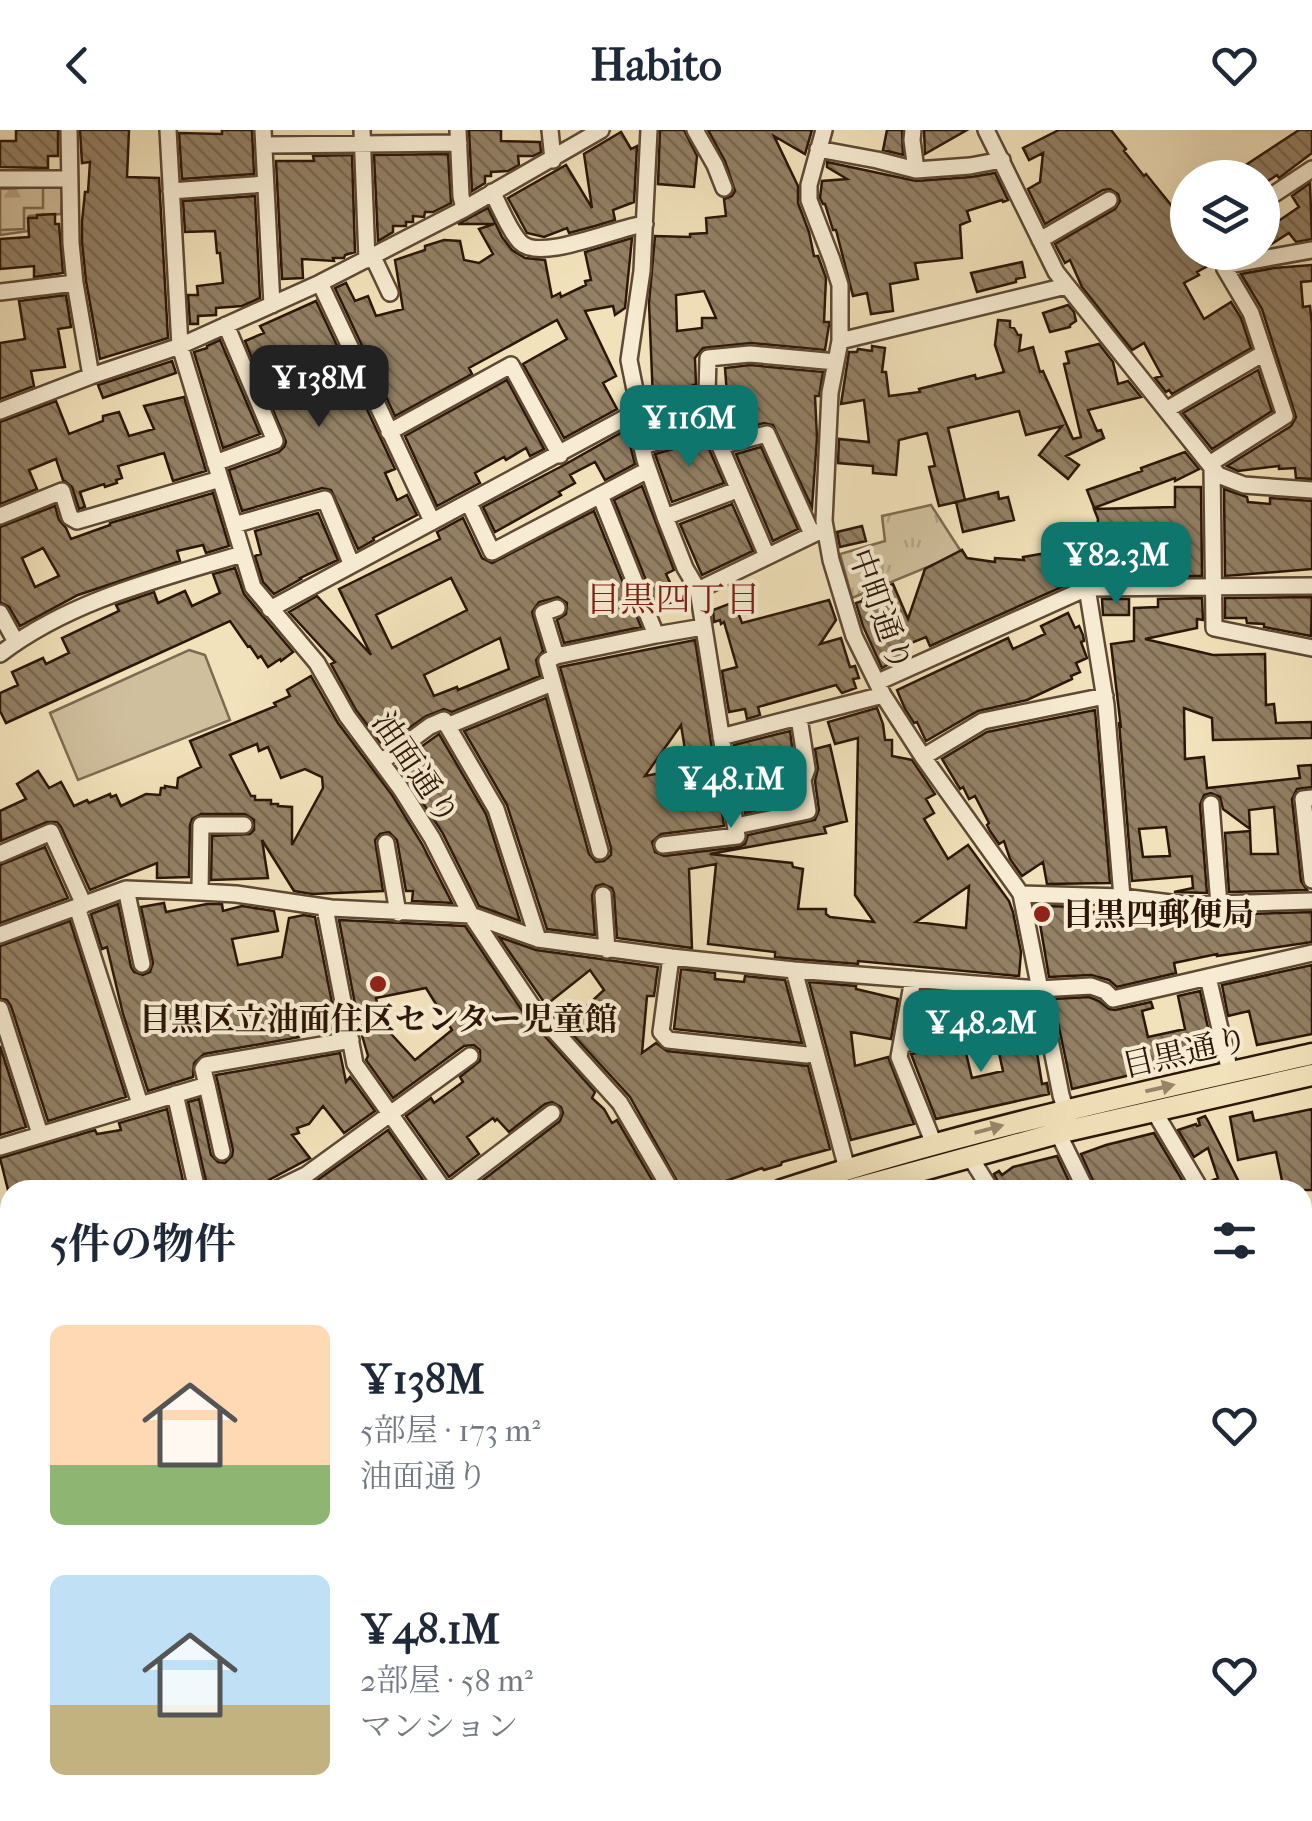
<!DOCTYPE html>
<html lang="ja">
<head>
<meta charset="utf-8">
<style>
	:root { --surface:#fff; --page:#f2f2f3; --text:#1f2937; --muted:#747a83; --accent:#0f766e }
	body { margin:0; font-family:"IM FELL French Canon","Noto Serif JP",serif; background:var(--page); color:var(--text); height:100vh; display:flex; flex-direction:column; font-size:38px; white-space:nowrap }
	* { box-sizing:border-box; margin:0 }
	p { font-size:32px; color:var(--muted) }
	.icon { flex:none; width:55px; height:55px; fill:none; stroke:currentColor; stroke-width:2; stroke-linecap:round; stroke-linejoin:round }
	.map { position:relative; flex:1; overflow:hidden }
	.details { position:absolute; left:0px; top:1050px; width:1312px; height:642px; display:flex; flex-direction:column; background:var(--surface); border-radius:30px 30px 0 0; box-shadow:0 10px 40px #0002 }
	.details>* { flex:none }
	.buttons { position:absolute; left:1170px; top:30px; display:grid; gap:20px }
	.buttons a { display:grid; place-items:center; width:110px; height:110px; border-radius:50%; background:var(--surface); box-shadow:0 10px 40px #0002; font-size:50px }
	.price { position:absolute; translate:-50% -85px; padding:0 22px; border-radius:20px; background:var(--accent); color:#fff; font-size:32px; line-height:65px; filter:drop-shadow(0 2px 5px #0008) }
	.price::after { content:''; position:absolute; left:50%; top:60px; width:30px; height:22px; margin-left:-15px; background:inherit; clip-path:polygon(0 0,100% 0,50% 100%) }
	.price.on { background:#222; color:#fff }
	ul { padding:0; list-style:none }
	li { display:flex; align-items:center; gap:30px; height:250px; padding:0 50px }
	li span { display:grid; place-items:center; flex:none; width:280px; height:200px; border-radius:15px; color:#555 }
	li>.icon { margin-inline-start:auto }
	span .icon { width:120px; height:120px; fill:#fffc; stroke-width:1 }
	li b { font-size:42px }
	h2 { display:flex; justify-content:space-between; align-items:center; height:120px; padding:0 50px; font-size:42px }
	header { display:flex; justify-content:space-between; align-items:center; height:130px; padding:0 50px; background:var(--surface); font-size:45px; font-weight:700 }
	.map>svg:first-child { display:block }
</style>
</head>
<body>
<header><svg class="icon" aria-label="back" viewBox="0 0 24 24"><path d="M15 5l-7 7 7 7"/></svg>Habito<svg class="icon" aria-label="heart" viewBox="0 0 24 24"><path d="M12 20l-8-8c-3-5 5-10 8-4 3-6 11-1 8 4z"/></svg></header>
<div class="map">
<svg width="1312" height="1691" viewBox="0 0 1312 1691">
	<defs>
		<pattern id="grass-tufts" width="24" height="20" patternUnits="userSpaceOnUse" patternTransform="scale(2.5)"><rect width="24" height="20" fill="#d0bf9d"/><path d="M3 7l-1-3M5 7V3M7 7l1-3M15 17l-1-3M17 17v-4M19 17l1-3" fill="none" stroke="#b3a386"/></pattern>
		<pattern id="forest-firs" width="22" height="20" patternUnits="userSpaceOnUse" patternTransform="scale(2.5)"><rect width="22" height="20" fill="#d0bf9d"/><path d="M5 1l3.5 6h-7zM16 11l3.5 6h-7z" fill="#b3a386"/></pattern>
		<pattern id="building-back-hatch" width="6" height="6" patternUnits="userSpaceOnUse" patternTransform="scale(2.5)"><rect width="6" height="6" fill="#938065"/><path d="M-1 5l2 2M0 0l6 6M5-1l2 2" fill="none" stroke="#786851"/></pattern>
	</defs>
	<rect width="100%" height="100%" fill="#f2e2bb"/>
	<filter id="stains"><feTurbulence type="fractalNoise" baseFrequency=".002" numOctaves="4"/><feColorMatrix values="0 0 0 0 .2 0 0 0 0 .09 0 0 0 0 .02 0 0 0 .5 -.17"/></filter>
	<radialGradient id="worn" r=".72"><stop offset=".6" stop-color="#630" stop-opacity="0"/><stop offset="1" stop-color="#630" stop-opacity=".3"/></radialGradient>
	<path fill="url(#grass-tufts)" stroke="#7e6a52" stroke-width="2.5" d="M63 55 61 84 29 86V101L0 105V56Z
		M931 375 962 423 852 468 840 424 885 411 882 386Z"/>
	<path fill="url(#forest-firs)" stroke="#7e6a52" stroke-width="2.5" d="M43 57V78H24V99L0 100V59Z"/>
	<path fill="#d0bf9d" stroke="#7e6a52" stroke-width="2.5" d="M189 520 205 525 230 590 78 650 50 583Z"/>
	<path fill="url(#building-back-hatch)" stroke="#2c1608" stroke-width="2.5" fill-rule="evenodd" d="M16 0H58V26H48V38L0 37V11H16Z
		M80 0H129L127 47 159 48 168 208 100 229 86 151 82 112V92L85 62H88L90 32 82 33Z
		M222 0H252L254 44 182 49 179 3 222 4Z
		M469 0H501V11L540 12 541 22 533 26H518L519 35 508 41 491 42V46H485V53L472 61Z
		M660 0H684L697 26 694 57 658 54Z
		M708 0H812L805 24 774 6 798 56V73L809 102 814 126H818L826 148 824 192H829V195L825 220 751 213 703 218 695 228 696 255H693L696 263 695 290 650 302 646 284 649 270H653L649 173 655 106 690 107V104L707 103 706 88 726 86 724 69 732 66 735 61 725 31ZM704 161 716 188H702V198L677 201 676 165Z
		M887 0H902L903 25 883 20Z
		M924 0H967L925 24Z
		M1059 0H1111L1126 19 1124 21 1144 46 1146 44 1188 96V122H1203L1208 130 1204 133 1206 137 1197 142 1199 145 1184 153 1204 189 1231 172 1241 188 1251 218 1172 264 1169 260 1166 262 1155 248 1162 246 1144 213 1132 220 1082 157 1070 130 1065 133 1055 114 1115 79 1120 71 1118 64 1110 59 1103 60 1045 94 1028 59 1040 52 1043 23 1029 30 1023 18Z
		M1299 0H1312V23L1279 48 1277 45 1262 55V48H1226Z
		M621 2 631 19 637 16 634 72 613 80 615 90 595 96 569 103 567 98 544 107 527 103 508 68 566 35 592 78 584 24Z
		M448 24 451 73 433 82H425L424 87 413 86V92H406V96H393V102L378 111 374 25Z
		M352 25 355 122 345 125 344 128H333L334 131 302 129 303 148 282 149 276 31H314L313 26Z
		M827 32 916 51 971 47 995 43 1008 70 1003 72 1002 70 967 81 970 91 960 95 962 128 915 133 918 149 890 154 893 181 871 184 867 163 853 166 836 100H833L825 74H823L820 68 822 51 847 49 827 37Z
		M1310 53 1312 109 1296 112 1289 103 1267 117 1262 109V78L1269 79 1277 92 1299 77 1292 66Z
		M255 66 260 168 242 176 216 178V185L198 186V194H190L188 165H198L197 156 223 153 220 123H217L215 101 185 102 183 71Z
		M488 78 502 107 512 120 525 128 545 130 552 167 560 163 561 167 586 155 585 151 591 150 585 122 632 108 625 178 615 185 613 176 585 181 616 246 603 253 617 279 564 308 523 234 567 209 557 190 469 238 472 244 395 286 335 158 346 153 355 171 368 166 376 186 403 179 395 130 425 120V116L444 110 460 111 464 130 479 133 493 124 479 99 494 94H458Z
		M55 84V94H59L63 143 34 147V136L0 139V109L29 107 28 88H37V85Z
		M1022 132 1025 147 1016 149V152L977 162 971 143Z
		M1312 135V151L1301 152 1303 177 1310 176 1312 195V349L1296 348 1295 338 1279 339V336L1238 341 1227 336 1291 296 1296 287 1262 179 1241 144 1274 138Z
		M66 165 71 197 58 199 65 237 31 241 34 256 0 269V213L25 209 19 171Z
		M316 171 395 339 385 343 397 370 407 365 417 385 373 408 374 410 358 419 331 360 322 358 242 381 229 340 279 322 284 317 286 312 245 211 264 203 260 196Z
		M1068 175 1074 182 1076 191 1070 195V197L1050 202 1043 183Z
		M998 190 1010 191V197L1014 198 1018 205H1021L1019 221 1033 217 1040 242 1043 241 1073 309 1081 307 1064 234 1069 233 1066 222 1099 214 1113 232 1118 254 1128 251 1141 267 1088 280 1097 301 1101 300 1104 308 1066 326 1079 335 1068 349 1039 325 1062 296 1026 305 1019 281 948 298 965 370 939 376 929 337 935 336 927 303 899 310 896 345 873 343V336L838 333 839 309 869 312 864 270 841 274 849 222H857L858 219 872 221V216L885 218 882 242H886L889 266 920 262 919 259 975 245 976 249 1004 242 995 215Z
		M220 210 260 304 223 318 194 222 207 218V216Z
		M172 231 176 243 103 268 98 255Z
		M750 235 823 242 819 266H815L817 308 812 377 773 295 764 293 713 308 717 299 718 280 728 277 725 238Z
		M1258 240 1272 281 1212 319 1183 283Z
		M507 250 544 319 530 326 526 318 506 330 504 327 475 343 480 353 437 376 405 306Z
		M184 267 206 341 173 351 164 323 118 336 122 348 116 350 117 353 105 357 104 354 80 362 85 377 79 379 72 357 63 350 56 329 29 340 37 359 0 374V292L56 271 69 304 103 291V286L119 282 129 306 154 299 144 276Z
		M626 300 635 334 605 350 595 332 570 345 575 353 559 362 561 365 495 402 483 377 564 335Z
		M713 308 709 313V319L724 353 672 372 655 324Z
		M761 317 798 399 773 411 736 324Z
		M1185 322 1199 339 1175 351V348L1094 378 1087 360 1142 341 1141 338Z
		M642 356 674 440 666 444 677 467 668 470 670 473 665 476 667 480 659 483 614 370Z
		M1175 357H1201L1202 446H1143L1139 437 1107 447H1084L930 516 926 507 898 518 903 526 882 538 863 496 856 473 862 471 864 466 893 454 908 489 925 439 962 420 967 428 995 432V428L1024 430 1023 427 1046 423H1096L1098 389 1094 379 1175 377Z
		M1224 359 1247 367 1248 372 1270 374V368L1312 371V439L1225 446Z
		M998 362 999 369 1008 367 1014 390 963 402 956 372Z
		M213 363 229 416 206 423 203 415 177 421 180 431 78 465 20 496 9 477 0 472V397L55 376 59 390 66 398 71 409 110 395V393ZM43 418 59 446 35 457 22 428Z
		M732 374 753 421 702 445 680 394Z
		M594 381 641 497 564 513 557 490 566 484 567 473 558 467 539 472 532 482 543 521 536 530 540 546 452 582 444 579 426 586 383 616 356 580 331 534 335 532 289 482 317 466 371 525 339 459 440 409 437 402 463 388 482 428 492 433ZM451 448 467 480 392 518 376 485ZM500 508 509 539 458 560 457 557 434 566 424 545Z
		M318 383 338 430 300 448 301 449 274 464 263 452 255 426 261 424 255 401Z
		M862 396 866 411 840 417 837 402Z
		M235 438 244 464 293 522 281 531 280 529 268 537 261 526 258 528 250 516 248 517 230 491 6 593 0 581V563L18 555 12 542 43 528 46 534 69 523 62 508 119 481 116 475 154 462 158 473 185 461 192 476 220 463 213 444Z
		M1312 467 1311 506 1264 497V494L1247 493 1246 488H1225V468Z
		M1202 468 1203 490 1197 489V498L1145 509 1213 525 1265 524 1266 575 1274 574 1276 593 1312 592V608L1213 610 1212 588 1184 578 1185 629 1204 627 1207 658 1300 648 1298 636 1312 635V657L1297 659 1292 669 1301 751 1307 760 1229 762 1225 703 1250 701 1251 724H1278L1274 677 1249 680 1250 699 1223 679 1220 667 1211 663 1204 665 1200 675 1207 763 1174 762 1193 758 1192 746 1132 751 1119 592 1121 598 1111 514 1134 511V478L1158 477V469ZM1166 697 1170 726 1143 727 1139 699Z
		M1102 469H1129V485H1103Z
		M829 470 836 490 820 514 841 508 850 537 855 536 859 548 853 549 856 558 842 563 836 555 758 577 760 585 747 589 745 579 729 582 722 541 737 537 724 492 721 494 720 490 714 492 713 480 734 472 742 493Z
		M1068 483 1075 498 1079 496 1083 505 1084 511 1081 512 1087 528 1076 533 1080 542 1071 546 1072 549 1027 570 978 581 926 611 917 592 914 593 905 579 897 560 1008 508 1013 519 1045 504 1041 496Z
		M695 510 724 696 661 704 652 712 655 722 664 726 738 717 745 714 748 705 815 690 819 680 815 651 818 638 815 619 830 615 847 691 824 697 826 703 710 724 792 733 793 737 803 739 798 779H826V784L830 787 874 792 855 765 858 608 835 614 828 592 877 578 883 594 885 610H892V626L912 630 935 664 926 669 934 683 924 689 948 729 968 715 1009 771 1013 782 1021 822 1019 846 858 831V834L795 829 775 827V822L708 814 716 734 689 739 692 818 617 808 614 763 612 758 603 754 596 756 592 765 595 805 547 799 507 675 464 601 546 568 589 724 596 732 604 731 611 725V718L560 537ZM681 595 688 638 645 646ZM969 756 966 798 916 792Z
		M311 546 338 593 392 665 422 714 452 773 412 771 413 761H406L397 710 389 702 380 704 375 710 383 761 312 764 294 761 262 710 268 748 211 750 212 706 250 704 254 700V690L245 684H201L192 689 190 695 189 747 157 748V733L90 760 61 697 57 692H47L1 711 0 681 26 669 17 654 38 641 49 658 61 652 74 676 87 670 89 673 110 664 111 667 116 665 121 676 146 664 160 665 161 658H165V656L177 658 178 648 201 637 190 611 276 576 274 573 290 566 287 560ZM257 614 259 621 268 617 281 648 305 639 322 647 323 658 292 715V677L278 676V674H271V670H255V666H251L230 625Z
		M1095 580 1110 753 1047 754 1043 732 1022 746 1010 729 1004 711 999 714 990 701 987 695 989 693 975 666 969 669 963 657 960 659 942 629 987 602Z
		M790 601 795 638 792 651 795 672 745 683 734 615Z
		M439 604 486 684 520 791 479 776 442 702 397 634Z
		M45 717 68 768 0 793V735Z
		M164 773 166 782 207 774H222L223 781 242 776 274 781 278 801 232 809 238 835 282 827 289 788 304 785 315 787 337 898 292 905 300 907 204 924 194 933 193 947 148 961 123 884 107 817 102 819 91 784 118 774 131 837 134 842 143 845 150 842 153 833 141 777Z
		M1037 776 1090 777V783L1109 778H1121L1187 786 1312 782V812L1217 826V824L1174 833 1176 843 1117 857 1109 850 1091 845 1049 847Z
		M339 790 465 796 523 882 595 962 592 968 604 979 612 993 617 990 658 1060H470L560 991 563 983 561 977 552 972 545 974 509 1002 497 989 495 991 493 988 467 1007 479 1024 449 1047 406 986 431 968 434 973 463 952 460 947 480 931V920L474 915 464 916 393 968 366 930 368 926 359 895ZM426 858 452 900 415 930 382 894 376 868Z
		M70 791 126 967 48 991 11 876 7 870 0 868V816Z
		M499 807 536 820 658 837 654 866H647L642 923 656 913 667 921 808 936 830 1019 782 1032 781 1035 764 1040 762 1038 712 1056 682 1060 630 967 565 896 604 860 590 840 546 875Z
		M1312 835V904L1257 915 1249 881 1228 886 1222 855Z
		M681 839 715 843V849L744 852 745 846 785 850 802 913 674 899Z
		M809 852 856 856V859L898 869 891 909 851 902 855 936 888 927 914 994 851 1010Z
		M922 861 1028 869 1030 881 915 900Z
		M1200 861 1214 925 1072 959 1053 869 1089 867 1099 871 1109 879 1115 880 1151 872 1153 878 1142 881 1148 907 1185 899 1178 866Z
		M1034 904 1042 954 1047 953 1049 964 936 989 911 924ZM988 910 990 916 997 914 1003 941 972 948 964 915Z
		M0 916 26 997 0 1005Z
		M340 923 346 952 350 947 375 981 344 1003 323 976 309 994 297 998 299 1003 292 1005 310 1028 269 1050 264 1060H208L188 972 199 969 211 1025 218 1032 225 1033 232 1026 233 1020 216 945Z
		M167 979 185 1060H156L154 1054 132 1060H129L128 1056 111 1060H8L0 1028 95 1000 97 1004 121 1000 119 993Z
		M1312 979V1060H1284L1276 1022 1238 1030 1230 987 1252 982 1254 991Z
		M1205 986 1208 991 1243 1060H1212L1209 1052 1218 1048 1208 1018 1194 1027 1178 1000 1196 994 1197 996 1200 995 1198 989Z
		M388 1000 430 1060H301L312 1054Z
		M1154 1003 1188 1060H1097L1081 1024 1106 1015Z
		M1057 1026 1073 1060H1002L994 1044 999 1041 1002 1045 1013 1037Z"/>
	<g fill="none" stroke-linecap="round" stroke-linejoin="round">
		<defs>
			<path id="minor" d="M69 0 71 113 75 153 91 246
				M168 0 180 216 253 457 317 533 347 586 401 659 432 708 471 785 532 876 620 973 671 1060
				M263 0 272 175
				M362 0 367 130
				M458 0 461 66 464 79
				M550 0 553 30
				M649 0 642 141 629 230 638 275 634 283 645 330 665 387 685 438 698 460 737 706 663 715
				M695 0 715 35 724 58
				M824 0 809 55V70L832 130 840 155V211L830 263 824 391 831 430 854 506 883 565 923 627 1021 764 1061 965 1068 988
				M913 0 912 10 916 40
				M986 0 1056 142 1218 345 1244 355 1312 360
				M264 15 459 13
				M818 19 877 30 916 40 970 36 1002 30
				M0 49H70
				M171 61 265 54
				M492 62C501 78 508 99 520 112 540 133 617 97 645 94
				M1268 68 1312 39
				M1040 110 1109 70
				M1312 120 1228 135 1225 139 1251 183 1285 286 1214 331 1212 336 1214 498 1312 518
				M373 127 390 163
				M320 153 432 391
				M0 162 75 153
				M840 211 1066 156
				M1166 280 1264 223
				M0 281 91 246 180 216 320 153 464 79 601 0
				M389 302 511 235 560 325
				M642 316 706 299 708 228 750 224 836 232
				M215 333 275 311 226 195
				M600 365 656 505
				M469 373 492 422 648 340
				M0 386 62 361 70 387 77 391 220 349
				M665 387 737 360
				M234 395 325 369 351 433
				M767 426 720 316 767 304 812 404
				M1087 458 1106 575 1122 767
				M698 460 820 401
				M270 479 634 283
				M0 483 16 512
				M0 524C71 470 159 449 242 424
				M556 526 543 483 557 478
				M878 552 1087 458 1312 456
				M447 596 552 553
				M721 607 883 565
				M923 627 983 591 1105 566
				M381 632 430 596 444 590 496 679 538 809
				M1312 668 1303 669 1312 750
				M1211 674 1219 775
				M736 696 808 681 803 650 807 639 799 588
				M386 713 398 783
				M600 721 547 531 556 526 656 505 703 497
				M0 724 51 702 84 775
				M126 759 142 834
				M200 762 201 695H244
				M1021 764 1122 767 1187 775 1312 771
				M603 765 607 820
				M77 777 140 974
				M325 778 355 934 444 1060
				M0 805 126 759 200 762 236 764 331 778 471 785 538 809 671 827 794 840 1039 859 1091 856 1105 861 1113 869 1312 823
				M671 827 661 902 668 910 807 925 816 922
				M794 840 847 1039
				M1208 847 1230 942
				M913 849 899 927 934 1014
				M0 879 40 1004
				M902 914 1001 896 1046 891
				M207 955 222 1022
				M175 964 197 1060
				M1154 981 1201 1060
				M1058 1003 1086 1060
				M0 1017 207 955 203 939 206 935 351 910
				M970 1027 991 1060
				M275 1060 306 1045 470 926
				M451 1060 552 983
				M1302 1128 1312 1127
				M0 1143 10 1141
				M1302 1237 1312 1253
				M1302 1334 1312 1332
				M0 1365 10 1404
				M1302 1456 1312 1454
				M0 1524 10 1521
				M1302 1561 1312 1560
				M0 1614 10 1611
				M1302 1632 1312 1664
				M224 1682 225 1691
				M272 1682 274 1691
				M560 1682 561 1691
				M700 1682V1691
				M894 1682 895 1691
				M1020 1682 1022 1691
				M1215 1682 1217 1691
				M75 1691 116 1682
				M637 1691 638 1682"/>
			<path id="major" d="M782 1060C956 1003 1134 964 1312 924
				M850 1060 1058 1003 1312 945
				M0 1326 10 1324
				M0 1347 10 1345"/>
		</defs>
		<use href="#minor" stroke="#5e4935" stroke-width="20"/>
		<use href="#major" stroke="#2c1608" stroke-width="25"/>
		<use href="#minor" stroke="#f7ecd3" stroke-width="15"/>
		<use href="#major" stroke="#f2e2bb" stroke-width="20"/>
	</g>
	<defs><path id="oneway-solid" d="M-6-.8H1V-3.2L6.5 0L1 3.2V.8H-6Z" transform="scale(2.5)"/></defs>
	<g fill="#99866a">
		<use href="#oneway-solid" transform="translate(1160 958) rotate(-13)"/>
		<use href="#oneway-solid" transform="translate(989 999) rotate(-15)"/>
	</g>
	<g fill="#8f2418" stroke="#f7ecd3" stroke-width="4">
		<circle cx="1042" cy="784" r="10"/>
		<circle cx="378" cy="854" r="10"/>
	</g>
	<g text-anchor="middle" stroke-width="8" stroke-linejoin="round" paint-order="stroke">
		<g font-size="32" fill="#2c1608" stroke="#f7ecd3">
			<text transform="translate(881 480) rotate(70)" y="11">中町通り</text>
			<text transform="translate(416 638) rotate(56)" y="11">油面通り</text>
			<text transform="translate(1185 922) rotate(-13)" y="11">目黒通り</text>
		</g>
		<g font-size="32" font-weight="bold" fill="#2c1608" stroke="#f7ecd3" text-anchor="start">
			<text x="1062" y="795">目黒四郵便局</text>
			<text x="378" y="900" text-anchor="middle">目黒区立油面住区センター児童館</text>
		</g>
		<g font-size="35" fill="#7a1f14" stroke="#f7ecd3">
			<text x="673" y="481">目黒四丁目</text>
		</g>
	</g>
	<rect width="100%" height="100%" filter="url(#stains)"/>
	<rect width="100%" height="100%" fill="url(#worn)"/>
</svg>
<div class="buttons">
<a><svg class="icon" aria-label="layers" viewBox="0 0 24 24"><path d="M12 4l9 5-9 5-9-5zM3 14l9 5 9-5"/></svg></a>
</div>
<b class="price on" style="left:319px;top:300px">¥138M</b>
<b class="price" style="left:689px;top:340px">¥116M</b>
<b class="price" style="left:1116px;top:477px">¥82.3M</b>
<b class="price" style="left:731px;top:701px">¥48.1M</b>
<b class="price" style="left:981px;top:945px">¥48.2M</b>
<section class="details">
<h2>5件の物件<svg class="icon" aria-label="filters" viewBox="0 0 24 24"><path d="M4 7h16M4 17h16"/><circle cx="9" cy="7" r="2"/><circle cx="15" cy="17" r="2"/></svg></h2>
<ul>
<li><span style="background:linear-gradient(#ffd9b3 70%,#8fb573 0)"><svg class="icon" aria-label="home" viewBox="0 0 24 24"><path d="M3 11l9-7 9 7M6 9v11h12V9"/></svg></span><div><b>¥138M</b><p>5部屋 · 173 m²</p><p>油面通り</p></div><svg class="icon" aria-label="heart" viewBox="0 0 24 24"><path d="M12 20l-8-8c-3-5 5-10 8-4 3-6 11-1 8 4z"/></svg></li>
<li><span style="background:linear-gradient(#bfe0f5 65%,#c2b280 0)"><svg class="icon" aria-label="home" viewBox="0 0 24 24"><path d="M3 11l9-7 9 7M6 9v11h12V9"/></svg></span><div><b>¥48.1M</b><p>2部屋 · 58 m²</p><p>マンション</p></div><svg class="icon" aria-label="heart" viewBox="0 0 24 24"><path d="M12 20l-8-8c-3-5 5-10 8-4 3-6 11-1 8 4z"/></svg></li>
</ul>
</section>
</div>
</body>
</html>
